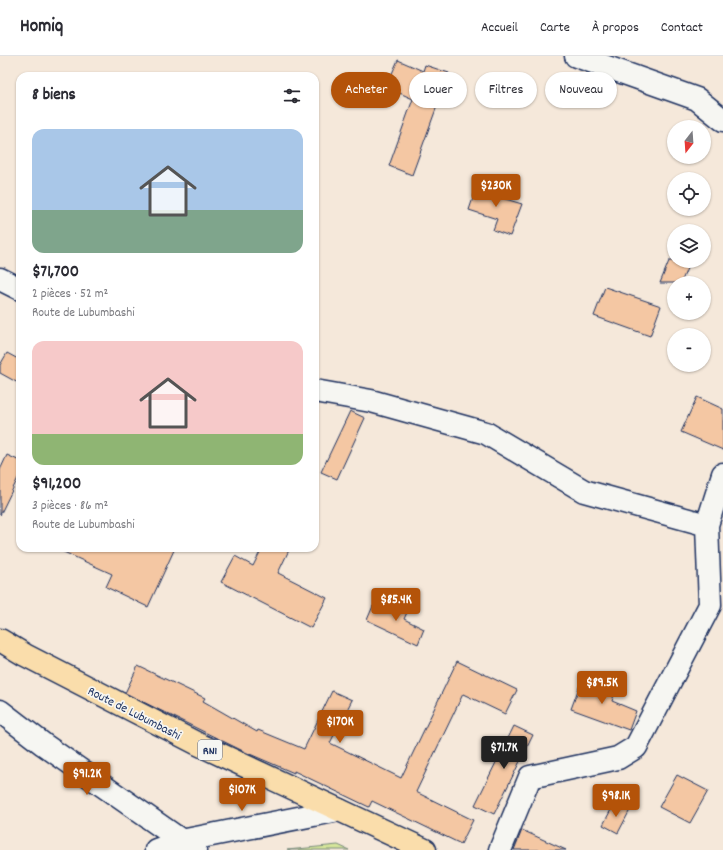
<!DOCTYPE html>
<html lang="fr">
<head>
<meta charset="utf-8">
<style>
	:root { --surface:#fff; --page:#f7f7f7; --text:#2b2b33; --muted:#7c7c81; --line:#e1e1e2; --accent:#b45309 }
	body { margin:0; font-family:Dekko,sans-serif; background:var(--page); color:var(--text); height:100vh; display:flex; flex-direction:column; font-size:15px; white-space:nowrap }
	* { box-sizing:border-box; margin:0 }
	p { font-size:13px; color:var(--muted) }
	.icon { flex:none; width:22px; height:22px; fill:none; stroke:currentColor; stroke-width:2; stroke-linecap:round; stroke-linejoin:round }
	.map { position:relative; flex:1; overflow:hidden }
	.side { position:absolute; left:16px; top:16px; width:303px; height:480px; display:flex; flex-direction:column; background:var(--surface); border-radius:12px; box-shadow:0 1px 3px #0004 }
	.side>* { flex:none }
	.top-card { position:absolute; left:331px; top:16px; width:332px; height:36px; display:flex; gap:8px }
	.needle { width:26px; rotate:197deg }
	.controls { position:absolute; left:667px; top:64px; display:grid; gap:8px }
	.controls a { display:grid; place-items:center; width:44px; height:44px; border-radius:50%; background:var(--surface); box-shadow:0 1px 3px #0004; font-size:20px }
	.price { position:absolute; translate:-50% -34px; padding:0 9px; border-radius:4px; background:var(--accent); color:#fff; font-size:13px; line-height:26px; filter:drop-shadow(0 1px 2px #0008) }
	.price::after { content:''; position:absolute; left:50%; top:24px; width:12px; height:9px; margin-left:-6px; background:inherit; clip-path:polygon(0 0,100% 0,50% 100%) }
	.price.selected { background:#222; color:#fff }
	ul { padding:0; list-style:none }
	li { display:grid; align-content:center; gap:8px; height:212px; padding:0 16px }
	li span { display:grid; place-items:center; height:124px; border-radius:12px; color:#555 }
	li>.icon { margin-inline-start:auto }
	span .icon { width:72px; height:72px; fill:#fffc; stroke-width:1 }
	li b { font-size:17px }
	h2 { display:flex; justify-content:space-between; align-items:center; height:48px; padding:0 16px; font-size:17px }
	.pill { padding:0 14px; border-radius:18px; background:var(--surface); box-shadow:0 1px 3px #0004; font-size:14px; line-height:36px }
	.pill.selected { background:var(--accent); color:#fff }
	header { display:flex; align-items:center; gap:24px; box-sizing:border-box; height:56px; padding:0 20px; background:var(--surface); border-bottom:1px solid var(--line) }
	header strong { font-size:19px }
	nav { display:flex; gap:22px; margin-inline-start:auto; font-size:14px }
	.map>svg:first-child { display:block }
</style>
</head>
<body>
<header>
<strong>Homiq</strong>
<nav><a>Accueil</a><a>Carte</a><a>À propos</a><a>Contact</a></nav>
</header>
<div class="map">
<svg width="723" height="794" viewBox="0 0 723 794">
	<rect width="100%" height="100%" fill="#f5e8da"/>
	<filter id="ink" filterUnits="userSpaceOnUse"><feTurbulence type="fractalNoise" baseFrequency=".025" numOctaves="2"/><feDisplacementMap in="SourceGraphic" scale="8" xChannelSelector="R" yChannelSelector="G"/><feConvolveMatrix kernelMatrix="1 2 1 2 8 2 1 2 1" color-interpolation-filters="sRGB"/></filter>
	<g filter="url(#ink)">
		<path fill="#d6e69a" stroke="#788a7c" d="M338 789 349 794H287Z"/>
		<path fill="#f4c7a3" stroke="#1b2f5e" d="M398 4 423 15 425 9 449 17 412 119 389 110 413 43 386 31Z
			M478 127 504 135 502 142 522 148 510 180 493 174 497 163 469 154Z
			M669 205H690L681 227H660Z
			M605 231 661 250 650 280 594 260Z
			M7 297 20 304V328L0 317V309Z
			M697 341 723 353V394L681 376Z
			M350 355 365 362 337 423 321 416Z
			M7 399 20 405V418L0 459V414Z
			M55 492H175L148 551 106 531 112 518Z
			M262 492H290L278 517 327 542 311 572 221 526 235 500 253 510Z
			M392 544 409 552 404 563 424 573 418 588 367 564 373 550 387 556Z
			M457 605 517 634 505 658 463 638 416 736 473 764 461 788 372 745 369 751 294 715V717L245 696 125 637 138 610 205 642 203 645 257 676 258 674 304 693 332 635 352 644 330 687 401 722Z
			M582 623 615 636 612 645 636 655 629 674 571 653Z
			M514 670 533 679 494 758 475 749Z
			M677 719 708 735 690 767 659 751Z
			M615 746 630 754 618 777 603 769Z
			M522 774 566 794H514Z"/>
		<g fill="none" stroke-linecap="round" stroke-linejoin="round">
			<defs>
				<path id="street" d="M576 0 697 43 723 64
					M0 223 20 233
					M315 335 371 345 486 377 584 435 707 469 710 549 636 691 618 702 530 721 500 794
					M707 469 723 418
					M156 794 181 785 339 754"/>
				<path id="secondary" d="M0 655 43 688 195 794"/>
				<path id="highway" d="M0 584 25 599 198 688 425 794"/>
			</defs>
			<use href="#street" stroke="#1b2f5e" stroke-width="25"/>
			<use href="#secondary" stroke="#1b2f5e" stroke-width="25"/>
			<use href="#highway" stroke="#1b2f5e" stroke-width="25"/>
			<use href="#street" stroke="#f6f6f2" stroke-width="22"/>
			<use href="#secondary" stroke="#f6f6f2" stroke-width="22"/>
			<use href="#highway" stroke="#faddab" stroke-width="22"/>
		</g>
	</g>
	<g text-anchor="middle" stroke-width="3.5" stroke-linejoin="round" paint-order="stroke">
		<rect fill="#f6f6f2" stroke="#5d6b8a" stroke-width="1" x="198" y="684" width="24" height="20" rx="3"/>
		<g font-size="12" font-weight="bold" fill="#1b2f5e">
			<text x="210" y="698">RN1</text>
		</g>
		<g font-size="13" fill="#1b2f5e" stroke="#f6f6f2">
			<text transform="translate(135 656) rotate(27)" y="5">Route de Lubumbashi</text>
		</g>
	</g>
</svg>
<div class="controls">
<a><svg class="needle" viewBox="-14 -14 28 28"><path d="M0-13l5 13h-10z" fill="#e53935"/><path d="M0 13l5-13h-10z" fill="#7c7c81"/></svg></a>
<a><svg class="icon" aria-label="locate" viewBox="0 0 24 24"><circle cx="12" cy="12" r="6"/><path d="M12 2v4M12 18v4M2 12h4M18 12h4"/></svg></a>
<a><svg class="icon" aria-label="layers" viewBox="0 0 24 24"><path d="M12 4l9 5-9 5-9-5zM3 14l9 5 9-5"/></svg></a>
<a>+</a>
<a>−</a>
</div>
<b class="price" style="left:496px;top:152px">$230K</b>
<b class="price" style="left:396px;top:566px">$85.4K</b>
<b class="price" style="left:602px;top:649px">$89.5K</b>
<b class="price" style="left:340px;top:688px">$170K</b>
<b class="price selected" style="left:504px;top:714px">$71.7K</b>
<b class="price" style="left:87px;top:740px">$91.2K</b>
<b class="price" style="left:242px;top:756px">$107K</b>
<b class="price" style="left:616px;top:762px">$98.1K</b>
<div class="top-card">
<a class="pill selected">Acheter</a>
<a class="pill">Louer</a>
<a class="pill">Filtres</a>
<a class="pill">Nouveau</a>
</div>
<section class="side">
<h2>8 biens<svg class="icon" aria-label="filters" viewBox="0 0 24 24"><path d="M4 7h16M4 17h16"/><circle cx="9" cy="7" r="2"/><circle cx="15" cy="17" r="2"/></svg></h2>
<ul>
<li><span style="background:linear-gradient(#a9c7e8 65%,#7fa58c 0)"><svg class="icon" aria-label="home" viewBox="0 0 24 24"><path d="M3 11l9-7 9 7M6 9v11h12V9"/></svg></span><div><b>$71,700</b><p>2 pièces · 52 m²</p><p>Route de Lubumbashi</p></div></li>
<li><span style="background:linear-gradient(#f6c9c9 75%,#8fb573 0)"><svg class="icon" aria-label="home" viewBox="0 0 24 24"><path d="M3 11l9-7 9 7M6 9v11h12V9"/></svg></span><div><b>$91,200</b><p>3 pièces · 86 m²</p><p>Route de Lubumbashi</p></div></li>
</ul>
</section>
</div>
</body>
</html>
